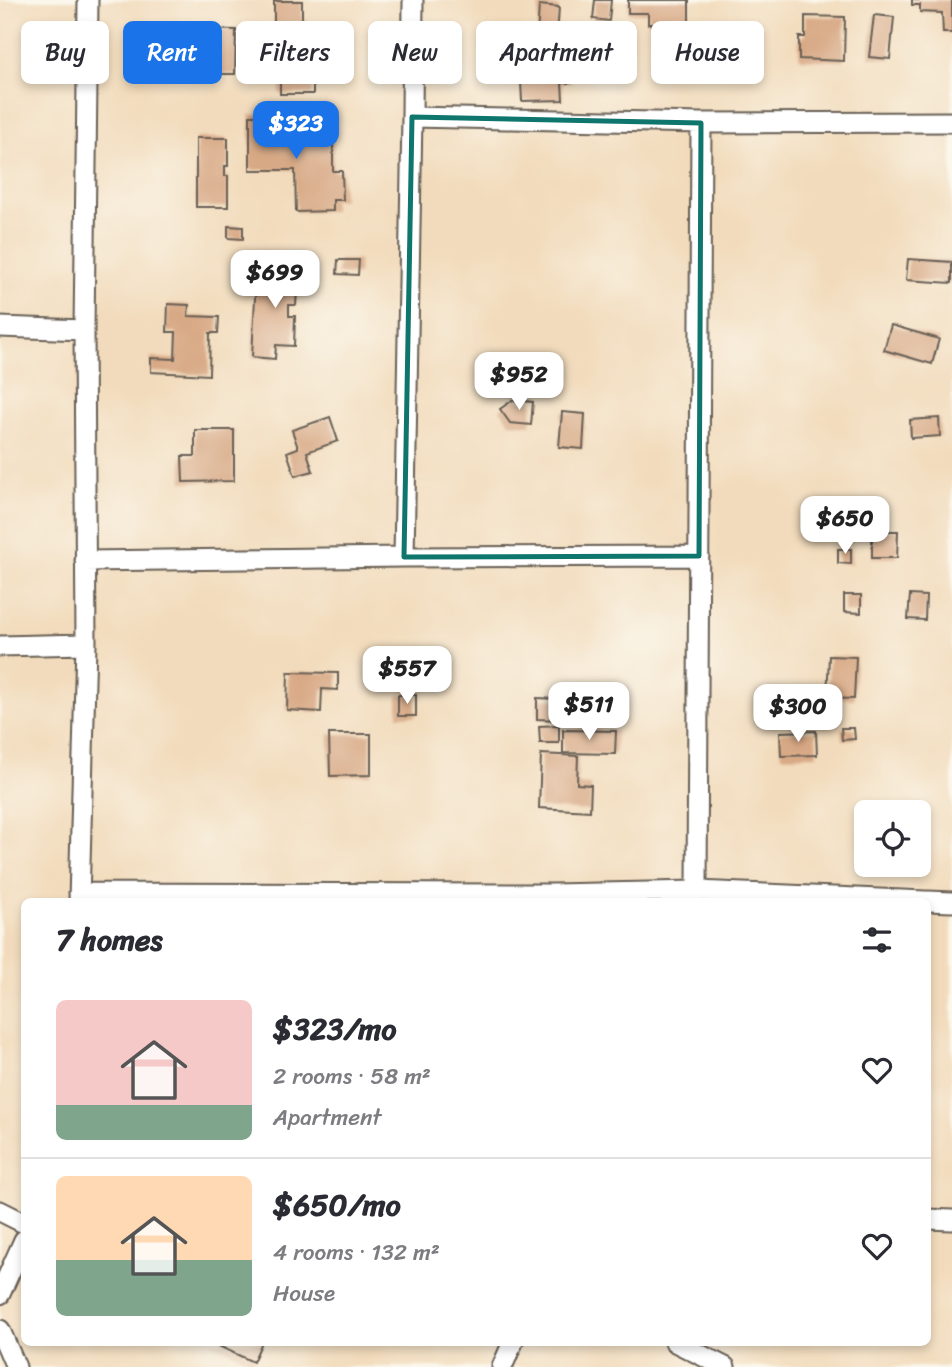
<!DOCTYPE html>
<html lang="en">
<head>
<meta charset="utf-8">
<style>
	:root { --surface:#fff; --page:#f7f7f7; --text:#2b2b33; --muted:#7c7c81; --line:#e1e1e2; --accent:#1a73e8 }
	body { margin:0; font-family:Sriracha,sans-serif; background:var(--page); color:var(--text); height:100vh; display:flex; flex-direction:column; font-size:26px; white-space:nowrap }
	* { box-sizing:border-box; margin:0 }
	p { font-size:23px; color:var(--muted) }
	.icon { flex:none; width:38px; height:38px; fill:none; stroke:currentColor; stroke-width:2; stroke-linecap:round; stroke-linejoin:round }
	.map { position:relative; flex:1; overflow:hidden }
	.panel { position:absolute; left:21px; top:898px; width:910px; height:448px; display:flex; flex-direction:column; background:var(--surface); border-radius:10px; box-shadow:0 4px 10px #0003 }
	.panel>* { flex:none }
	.hud { position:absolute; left:21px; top:21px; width:910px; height:63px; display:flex; gap:14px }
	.fabs { position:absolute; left:854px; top:800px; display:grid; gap:14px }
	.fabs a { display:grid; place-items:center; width:77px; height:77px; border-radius:10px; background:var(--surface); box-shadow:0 4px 10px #0003; font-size:35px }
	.price { position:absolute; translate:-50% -60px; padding:0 16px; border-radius:14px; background:#fff; color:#222; font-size:23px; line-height:46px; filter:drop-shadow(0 2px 4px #0008) }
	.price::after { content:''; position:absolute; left:50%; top:42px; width:21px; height:16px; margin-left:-10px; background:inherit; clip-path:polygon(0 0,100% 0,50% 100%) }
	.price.on { background:var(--accent); color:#fff }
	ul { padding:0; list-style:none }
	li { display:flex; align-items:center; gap:21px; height:175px; padding:0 35px }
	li+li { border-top:2px solid var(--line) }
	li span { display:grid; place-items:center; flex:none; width:196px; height:140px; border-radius:10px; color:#555 }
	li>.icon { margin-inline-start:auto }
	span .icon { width:84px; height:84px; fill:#fffc; stroke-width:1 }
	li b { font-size:30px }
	h2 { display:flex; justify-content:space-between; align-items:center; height:84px; padding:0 35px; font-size:30px }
	.chip { padding:0 24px; border-radius:10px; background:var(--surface); box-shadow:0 4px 10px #0003; font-size:24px; line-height:63px }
	.chip.on { background:var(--accent); color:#fff }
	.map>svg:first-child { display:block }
</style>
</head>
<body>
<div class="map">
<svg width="952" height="1367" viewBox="0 0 952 1367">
	<rect width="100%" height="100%" fill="#fbf7ec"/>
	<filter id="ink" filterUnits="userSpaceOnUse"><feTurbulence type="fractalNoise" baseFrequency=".0143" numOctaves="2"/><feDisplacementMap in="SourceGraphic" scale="14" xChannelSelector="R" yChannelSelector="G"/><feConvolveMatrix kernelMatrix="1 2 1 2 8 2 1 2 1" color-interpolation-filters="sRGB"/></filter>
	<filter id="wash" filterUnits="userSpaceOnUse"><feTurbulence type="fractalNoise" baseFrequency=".00686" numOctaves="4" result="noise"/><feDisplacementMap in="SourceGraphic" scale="28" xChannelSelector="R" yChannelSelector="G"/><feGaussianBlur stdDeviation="1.57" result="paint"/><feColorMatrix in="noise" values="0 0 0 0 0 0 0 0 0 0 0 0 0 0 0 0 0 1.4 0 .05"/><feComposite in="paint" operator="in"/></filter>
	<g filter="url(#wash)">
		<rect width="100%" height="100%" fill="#f2dbbc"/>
		<g id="blocks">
			<path fill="#d8a985" d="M595 0H611L609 21 593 19Z
				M628 0H689V34H674V30H662V24H648V13H628Z
				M912 0H952V33H943L942 13 920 12V5H912Z
				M274 1H302V21H309V37L274 38Z
				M539 5 559 7 557 37 537 36Z
				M874 15 894 17 890 59 869 57Z
				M805 16 845 17 844 61 799 59V37H805Z
				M194 29 236 30 235 74H219V68L194 67Z
				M280 63H296V75H313V94H280Z
				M570 66 571 83H562L563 100 522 101 521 82 527 81 526 68Z
				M295 114V142L333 141V171H342L343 200H333V211L296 212 295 170H250V115Z
				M196 138H228V166H225V176H228V207H196Z
				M228 226 243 227V239L228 238Z
				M908 259 952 262V283L906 280Z
				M273 260 299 261 296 305H289V316H295L294 346 276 345 275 359 252 357 256 279 271 280Z
				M338 260H359L358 275 337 274Z
				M168 304 189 305 188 316 219 317 218 333H210L209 375 151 372V358L175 359 176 332H167Z
				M891 325 939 339 932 364 884 350Z
				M513 400 533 402 531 425 510 423 500 409Z
				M562 412 585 414 583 449 559 447Z
				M330 417 338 441 307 452 313 471 295 476 287 452 298 448 292 430Z
				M939 418 940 436 911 438 910 420Z
				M195 430H234V481L183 482 182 456H195Z
				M872 531H898L897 558H872Z
				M838 549H851V564L838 563Z
				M844 595H861V613L844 612Z
				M910 595 926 596 925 620 908 619Z
				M829 656 856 657 854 699 827 698Z
				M288 672 338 673V690L322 689 321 712 287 710Z
				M398 695H416V716H398Z
				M537 698 558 699 557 720 537 719Z
				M559 725V743H540L539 726Z
				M841 728H854L855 739 842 740Z
				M563 730 616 731 615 754 563 753Z
				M816 731 817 755 781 756 780 732Z
				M329 734H371V775L330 776Z
				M541 754 578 756 577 784 591 785 590 811 539 808Z
				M210 1342H262L253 1362Z"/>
		</g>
	</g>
	<g filter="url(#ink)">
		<use href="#blocks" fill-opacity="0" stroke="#675f54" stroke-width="2"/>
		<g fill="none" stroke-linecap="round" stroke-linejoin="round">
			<defs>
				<path id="street" d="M413 0 412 117 701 123 697 891
					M412 117 404 557 699 556
					M701 123 952 122
					M0 327 84 330
					M85 561 404 557
					M0 646 86 644
					M79 893 552 894V901
					M552 894 697 891 925 901
					M79 901 86 644 84 330 88 0
					M928 901 952 902
					M0 1211 24 1223
					M928 1219 952 1220
					M0 1294 24 1240
					M0 1330 16 1367
					M675 1342 725 1367
					M502 1367 513 1342"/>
			</defs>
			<use href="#street" stroke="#675f54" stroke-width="23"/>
			<use href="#street" stroke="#fff" stroke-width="19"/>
		</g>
	</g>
	<path fill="none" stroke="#0f766e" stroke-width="5" stroke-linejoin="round" d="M412 117 701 123 699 556 404 557Z"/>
</svg>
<div class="fabs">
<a><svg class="icon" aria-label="locate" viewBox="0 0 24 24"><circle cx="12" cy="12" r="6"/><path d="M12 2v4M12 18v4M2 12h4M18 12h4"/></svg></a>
</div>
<b class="price on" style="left:296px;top:161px">$323</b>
<b class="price" style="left:275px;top:310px">$699</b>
<b class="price" style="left:519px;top:412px">$952</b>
<b class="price" style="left:845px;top:556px">$650</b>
<b class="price" style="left:407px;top:706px">$557</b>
<b class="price" style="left:589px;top:742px">$511</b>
<b class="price" style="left:798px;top:744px">$300</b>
<div class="hud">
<a class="chip">Buy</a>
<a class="chip on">Rent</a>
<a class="chip">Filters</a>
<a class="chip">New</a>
<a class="chip">Apartment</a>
<a class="chip">House</a>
</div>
<section class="panel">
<h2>7 homes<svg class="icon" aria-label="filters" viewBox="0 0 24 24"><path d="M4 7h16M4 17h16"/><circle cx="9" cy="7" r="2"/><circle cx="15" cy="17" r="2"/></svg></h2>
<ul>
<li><span style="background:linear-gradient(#f6c9c9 75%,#7fa58c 0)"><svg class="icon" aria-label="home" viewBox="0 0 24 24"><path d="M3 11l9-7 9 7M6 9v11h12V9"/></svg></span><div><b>$323/mo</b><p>2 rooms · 58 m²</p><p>Apartment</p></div><svg class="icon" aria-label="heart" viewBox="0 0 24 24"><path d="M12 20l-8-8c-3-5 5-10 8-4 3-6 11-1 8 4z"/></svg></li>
<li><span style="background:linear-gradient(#ffd9b3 60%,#7fa58c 0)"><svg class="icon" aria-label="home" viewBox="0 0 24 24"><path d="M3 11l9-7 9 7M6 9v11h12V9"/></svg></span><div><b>$650/mo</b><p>4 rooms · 132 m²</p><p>House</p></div><svg class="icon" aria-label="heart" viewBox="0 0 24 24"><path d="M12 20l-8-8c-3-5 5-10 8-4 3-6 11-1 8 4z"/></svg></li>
</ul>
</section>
</div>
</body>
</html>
